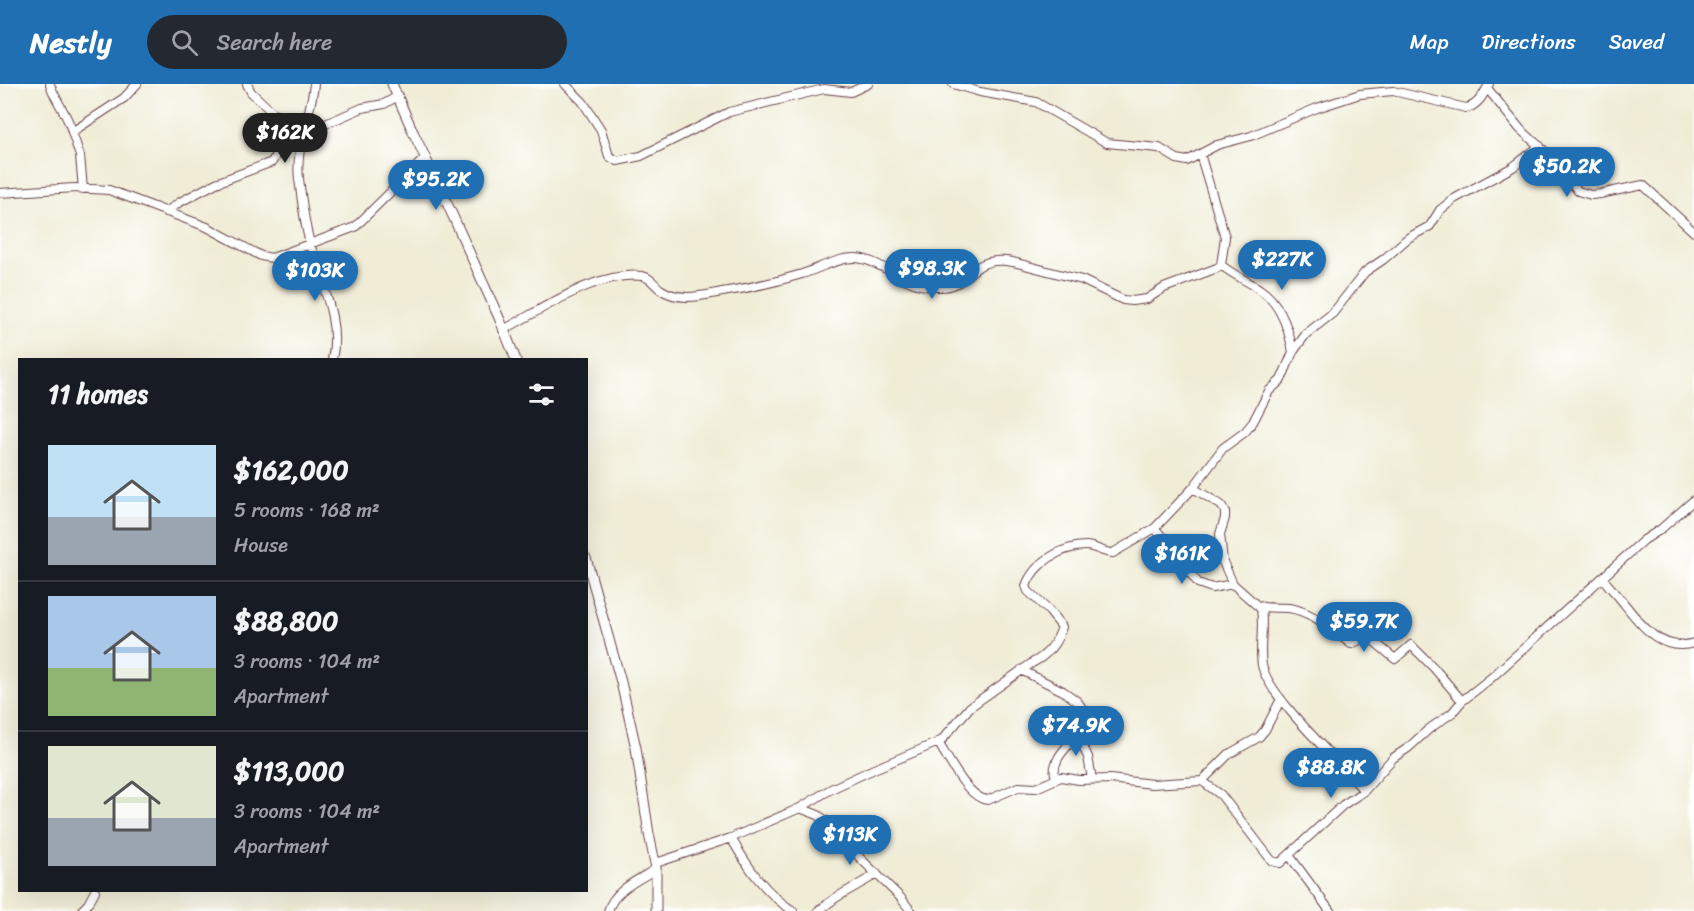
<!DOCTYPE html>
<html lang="en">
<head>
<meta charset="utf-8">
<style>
	:root { --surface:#171b24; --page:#242831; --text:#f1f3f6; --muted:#9ea1a6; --line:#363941; --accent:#1f6fb2 }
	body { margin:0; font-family:Sriracha,sans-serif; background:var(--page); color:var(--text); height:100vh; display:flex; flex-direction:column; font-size:22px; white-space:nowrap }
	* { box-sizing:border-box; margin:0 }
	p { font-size:20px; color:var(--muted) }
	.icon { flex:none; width:33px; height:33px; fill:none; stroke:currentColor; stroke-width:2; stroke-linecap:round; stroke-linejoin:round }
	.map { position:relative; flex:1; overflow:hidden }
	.drawer { position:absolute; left:18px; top:274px; width:570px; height:534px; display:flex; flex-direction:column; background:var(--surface); border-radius:0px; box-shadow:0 6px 24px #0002 }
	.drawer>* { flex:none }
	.price { position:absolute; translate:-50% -51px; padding:0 14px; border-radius:21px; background:var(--accent); color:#fff; font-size:20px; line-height:39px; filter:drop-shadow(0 2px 3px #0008) }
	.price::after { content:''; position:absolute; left:50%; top:36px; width:18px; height:14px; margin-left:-9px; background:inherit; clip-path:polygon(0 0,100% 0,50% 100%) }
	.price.current { background:#222; color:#fff }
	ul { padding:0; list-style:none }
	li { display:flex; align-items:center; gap:18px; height:150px; padding:0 30px }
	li+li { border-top:2px solid var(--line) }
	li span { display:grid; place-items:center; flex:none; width:168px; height:120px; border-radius:0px; color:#555 }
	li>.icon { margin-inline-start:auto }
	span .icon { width:72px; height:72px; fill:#fffc; stroke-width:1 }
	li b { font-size:26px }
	h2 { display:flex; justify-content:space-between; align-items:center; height:72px; padding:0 30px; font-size:26px }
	header { display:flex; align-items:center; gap:36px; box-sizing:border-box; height:84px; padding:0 30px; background:var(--accent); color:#fff }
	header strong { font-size:28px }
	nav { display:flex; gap:33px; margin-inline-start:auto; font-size:21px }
	.search { width:420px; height:54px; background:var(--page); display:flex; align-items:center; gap:15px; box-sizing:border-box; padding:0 21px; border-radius:33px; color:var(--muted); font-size:22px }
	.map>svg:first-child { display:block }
</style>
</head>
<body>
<header>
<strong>Nestly</strong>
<div class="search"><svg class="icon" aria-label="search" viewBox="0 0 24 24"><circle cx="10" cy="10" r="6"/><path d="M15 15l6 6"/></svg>Search here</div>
<nav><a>Map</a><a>Directions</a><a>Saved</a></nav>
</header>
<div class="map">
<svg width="1694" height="827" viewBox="0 0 1694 827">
	<rect width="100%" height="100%" fill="#fff"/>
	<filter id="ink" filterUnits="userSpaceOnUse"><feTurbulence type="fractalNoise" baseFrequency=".0167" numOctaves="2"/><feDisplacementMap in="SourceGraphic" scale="12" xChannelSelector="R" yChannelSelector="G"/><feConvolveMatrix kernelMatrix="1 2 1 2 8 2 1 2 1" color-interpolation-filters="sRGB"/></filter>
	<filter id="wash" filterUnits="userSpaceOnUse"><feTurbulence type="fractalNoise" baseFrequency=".008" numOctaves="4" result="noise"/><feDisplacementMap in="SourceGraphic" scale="24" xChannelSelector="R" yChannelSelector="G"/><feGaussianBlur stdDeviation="1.35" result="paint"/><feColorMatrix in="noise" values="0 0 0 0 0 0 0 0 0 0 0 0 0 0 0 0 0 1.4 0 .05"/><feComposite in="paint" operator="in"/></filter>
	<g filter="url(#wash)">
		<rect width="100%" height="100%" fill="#f0ecd6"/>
	</g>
	<g filter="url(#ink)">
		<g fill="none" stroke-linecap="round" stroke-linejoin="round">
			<defs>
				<path id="minor" d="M50 0C55 17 68 30 72 48
					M247 0 251 8 275 31 282 59
					M314 0C311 32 295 62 299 95 302 116 304 139 310 159 320 198 341 235 332 276
					M565 0 583 18 601 46 609 72 617 77 641 72 729 28 824 5 851 8 868 0
					M953 0 980 8 1036 18 1107 59 1159 64 1177 75 1187 77 1217 61 1251 52 1317 24 1360 10 1393 7 1466 24C1478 22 1484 10 1489 0
					M1487 4 1520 45 1557 78 1578 107 1591 111 1600 110 1643 101 1694 148
					M83 105 80 72 72 48 124 14 137 0
					M0 109 74 104 109 106 207 143 261 172 272 174 355 143 425 74
					M166 128 180 118 216 99 272 78 282 59 362 24 384 20 398 12
					M1221 181C1233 191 1248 197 1261 206 1281 220 1289 246 1293 268
					M503 246C542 226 595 187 642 192 650 193 654 200 660 205 679 218 701 212 722 208 749 204 776 198 802 190 818 185 837 174 854 174 881 174 904 205 939 203 960 203 963 193 978 183 988 176 1002 176 1013 178L1082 196 1123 216 1132 217 1147 215 1164 204 1217 184 1221 181 1225 153 1200 70
					M1193 404 1221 421 1225 427V434L1220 450 1223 478 1233 500 1261 525C1264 544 1259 563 1262 581 1267 612 1341 679 1364 707
					M1155 444 1198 499 1212 504 1233 500
					M1603 494C1607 501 1613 506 1618 512 1637 535 1658 570 1694 559
					M1260 522C1270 525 1279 523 1289 524 1314 528 1332 546 1351 560L1364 554H1370L1395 575 1411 561 1434 584 1462 617
					M1021 586 1063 607 1077 617 1082 624 1083 629 1079 654 1088 673 1092 695
					M938 658C948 674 968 715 988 716L1018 703 1036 704 1061 693 1079 696 1110 695 1152 700 1202 697 1221 711 1272 777 1280 779 1343 721 1364 707 1393 674 1408 664 1429 645 1452 629 1462 617 1491 594 1644 456 1661 445 1694 416
					M1056 694C1049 677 1069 661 1079 649
					M1202 697 1229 670 1259 653 1265 646 1281 615
					M800 724 818 731 833 742 860 774 900 813 911 827
					M731 754C747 782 765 809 793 827
					M1289 771 1330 827
					M656 779 731 754 800 724 831 705 874 685 941 657 970 623 1032 579C1046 572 1057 559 1062 543L1049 527 1028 507 1026 502C1034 479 1062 462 1086 462 1095 462 1103 469 1113 469L1155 444 1193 404 1223 364 1245 348 1253 338 1269 307 1281 296 1293 268 1306 250 1333 229 1365 188 1384 175 1408 154 1430 142 1440 126 1454 115 1513 83 1540 62
					M81 827 88 820 95 807
					M608 827C614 806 638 796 656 785
					M818 827 837 813 877 790"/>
				<path id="tertiary" d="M392 0 414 50 446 117 500 236 516 276
					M586 474 621 598 636 664 649 750 656 784V827"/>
			</defs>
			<use href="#minor" stroke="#633e45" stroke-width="10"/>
			<use href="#tertiary" stroke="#633e45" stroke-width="11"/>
			<use href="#minor" stroke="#fff" stroke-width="8"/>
			<use href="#tertiary" stroke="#fff" stroke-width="9"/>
		</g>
	</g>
</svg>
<b class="price current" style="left:285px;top:80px">$162K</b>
<b class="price" style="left:1567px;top:114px">$50.2K</b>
<b class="price" style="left:436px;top:127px">$95.2K</b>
<b class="price" style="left:1282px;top:207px">$227K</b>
<b class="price" style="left:932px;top:216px">$98.3K</b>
<b class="price" style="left:315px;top:218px">$103K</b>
<b class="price" style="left:1182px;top:501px">$161K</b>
<b class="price" style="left:1364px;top:569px">$59.7K</b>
<b class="price" style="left:1076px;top:673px">$74.9K</b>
<b class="price" style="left:1331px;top:715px">$88.8K</b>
<b class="price" style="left:850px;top:782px">$113K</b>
<section class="drawer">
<h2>11 homes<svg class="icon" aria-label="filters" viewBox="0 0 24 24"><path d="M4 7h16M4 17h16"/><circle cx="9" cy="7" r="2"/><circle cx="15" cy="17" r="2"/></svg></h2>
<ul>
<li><span style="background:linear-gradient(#bfe0f5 60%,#9aa5b1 0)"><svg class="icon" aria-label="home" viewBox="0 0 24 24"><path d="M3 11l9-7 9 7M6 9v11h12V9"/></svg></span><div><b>$162,000</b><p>5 rooms · 168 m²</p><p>House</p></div></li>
<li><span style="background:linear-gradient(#a9c7e8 60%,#8fb573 0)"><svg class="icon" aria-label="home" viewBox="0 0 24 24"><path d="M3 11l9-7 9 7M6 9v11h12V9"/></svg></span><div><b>$88,800</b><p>3 rooms · 104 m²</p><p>Apartment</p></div></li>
<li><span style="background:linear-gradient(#dfe7d0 60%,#9aa5b1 0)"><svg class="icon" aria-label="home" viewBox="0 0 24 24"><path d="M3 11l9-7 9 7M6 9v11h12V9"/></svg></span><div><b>$113,000</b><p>3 rooms · 104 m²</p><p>Apartment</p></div></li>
</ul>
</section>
</div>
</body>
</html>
